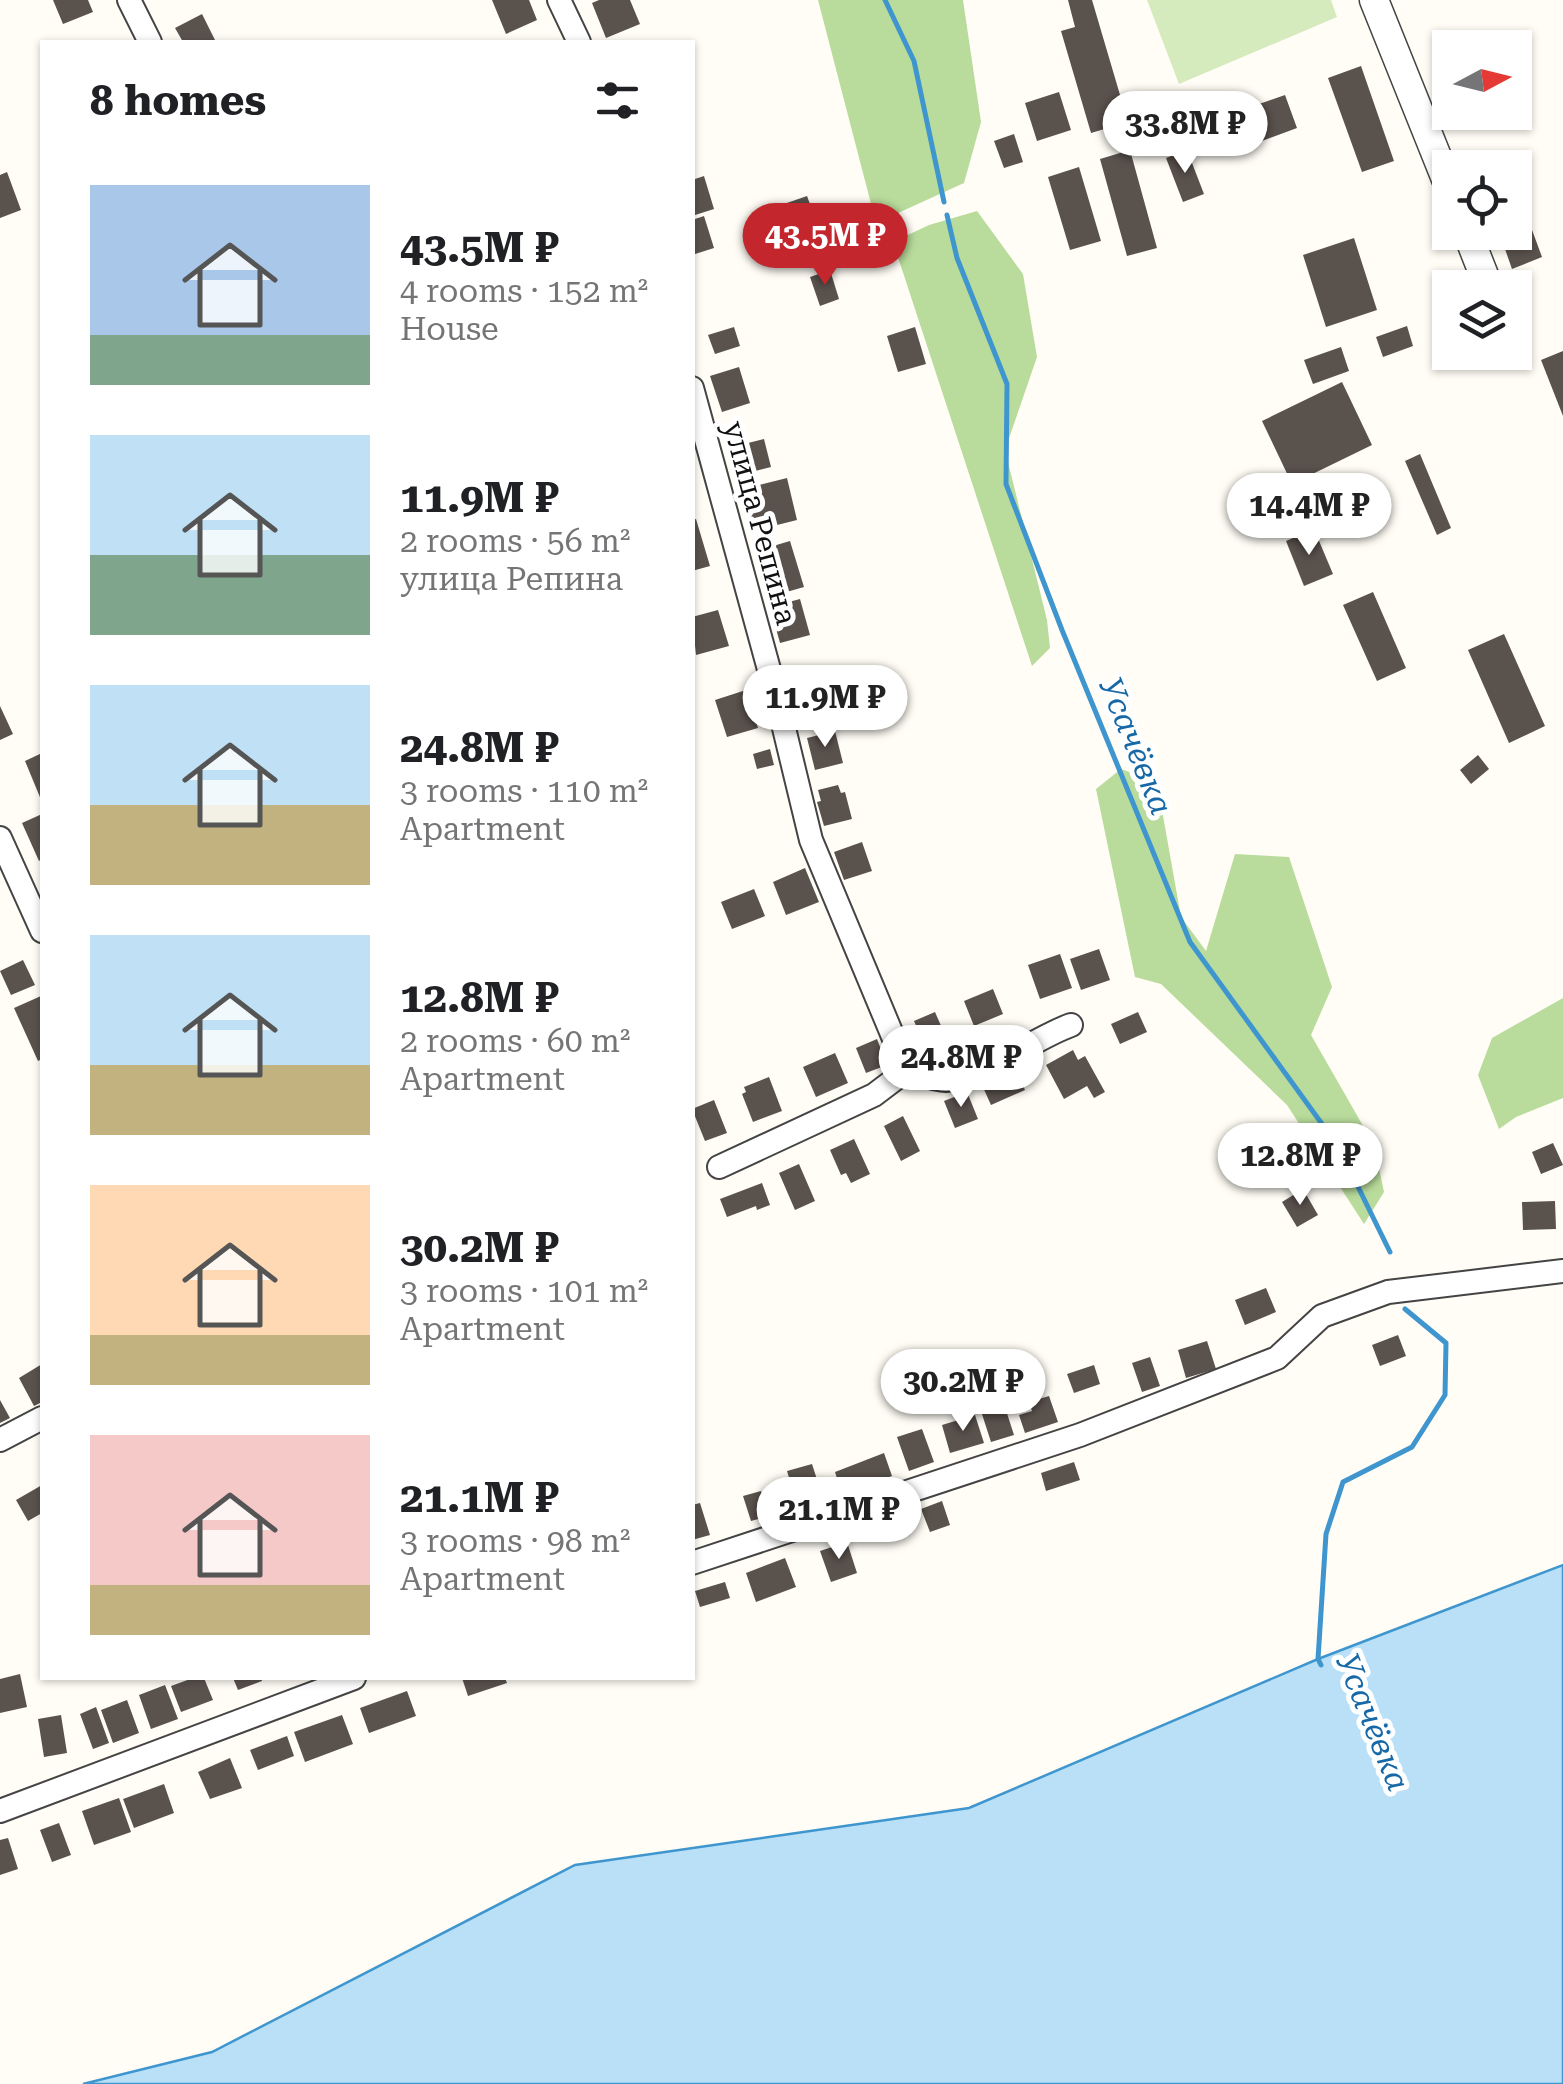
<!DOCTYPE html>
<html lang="en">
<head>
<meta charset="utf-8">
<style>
	:root { --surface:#fff; --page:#f6f6f6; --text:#202124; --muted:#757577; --accent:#c4262e }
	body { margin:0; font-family:"Roboto Serif",serif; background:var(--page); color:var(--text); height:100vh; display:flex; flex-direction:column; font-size:38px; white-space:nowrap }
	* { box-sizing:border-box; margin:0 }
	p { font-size:32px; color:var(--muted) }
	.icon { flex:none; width:55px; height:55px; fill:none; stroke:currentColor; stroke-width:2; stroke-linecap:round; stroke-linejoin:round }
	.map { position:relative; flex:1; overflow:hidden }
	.details { position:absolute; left:40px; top:40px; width:655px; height:1640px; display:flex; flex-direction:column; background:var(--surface); border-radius:0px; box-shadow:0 2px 8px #0004 }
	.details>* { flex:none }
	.needle { width:65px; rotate:83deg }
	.tools { position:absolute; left:1432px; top:30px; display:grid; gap:20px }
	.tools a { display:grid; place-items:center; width:100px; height:100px; border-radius:0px; background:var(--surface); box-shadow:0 2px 8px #0004; font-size:50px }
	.price { position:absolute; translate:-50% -85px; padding:0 22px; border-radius:35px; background:#fff; color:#222; font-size:32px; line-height:65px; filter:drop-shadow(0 2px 5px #0008) }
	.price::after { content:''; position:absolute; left:50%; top:60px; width:30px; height:22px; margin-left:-15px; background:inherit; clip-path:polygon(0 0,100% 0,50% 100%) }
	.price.current { background:var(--accent); color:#fff }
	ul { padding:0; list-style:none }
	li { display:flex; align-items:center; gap:30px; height:250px; padding:0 50px }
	li span { display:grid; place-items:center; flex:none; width:280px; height:200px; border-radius:0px; color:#555 }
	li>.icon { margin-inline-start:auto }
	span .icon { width:120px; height:120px; fill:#fffc; stroke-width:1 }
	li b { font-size:42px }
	h2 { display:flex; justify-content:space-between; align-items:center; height:120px; padding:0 50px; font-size:42px }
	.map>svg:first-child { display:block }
</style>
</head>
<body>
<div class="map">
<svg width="1563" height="2084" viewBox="0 0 1563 2084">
	<rect width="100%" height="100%" fill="#fffdf5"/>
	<path fill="#d5ebbd" d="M1147 0H1331L1337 17 1179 84Z"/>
	<path fill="#b9dc9c" d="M818 0H963L981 122 964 183 876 223Z
		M977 211 1023 274 1037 357 1005 450 1047 620 1050 648 1032 666 893 242 929 225Z
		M1121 769 1157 782 1181 917 1206 951 1235 854 1289 857 1332 987 1311 1035 1374 1145 1384 1192 1364 1224 1287 1105 1161 984 1135 977 1096 789Z
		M1563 998V1098L1516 1117 1499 1129 1478 1075 1492 1038Z"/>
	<path fill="#b9e0f7" stroke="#3f96cf" stroke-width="2.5" d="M1563 1565V2084H83L212 2052 575 1865 969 1808 1318 1659Z"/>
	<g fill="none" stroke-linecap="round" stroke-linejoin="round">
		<path stroke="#3f96cf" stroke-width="5" d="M885 0 914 61 944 202
			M947 215 957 258 1007 384 1006 484 1062 630 1190 942 1338 1146 1390 1252
			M1321 1665 1318 1659 1326 1534 1343 1482 1412 1447 1445 1395 1446 1343 1405 1309"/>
	</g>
	<path fill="#5a524d" d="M53 0H88L93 12 63 24Z
		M492 0H529L537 20 506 34Z
		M599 0H630L640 24 606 38 592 3Z
		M1068 0H1092L1128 122 1091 133 1061 31 1075 27Z
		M202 14 216 42H183L175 28Z
		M1460 40 1462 48H1450V98L1432 50Z
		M1361 66 1394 161 1362 172 1328 78Z
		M1059 92 1071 130 1037 141 1025 103Z
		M1285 95 1297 128 1248 146 1236 112Z
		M1455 112H1487V113L1459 123Z
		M1014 134 1023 162 1004 168 994 141Z
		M1130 150 1157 248 1127 256 1100 159Z
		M1187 150 1204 194 1183 202 1166 158Z
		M1079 167 1101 241 1070 250 1048 177Z
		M7 172 21 210 0 218V175Z
		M704 176 714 209 692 216V180Z
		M1515 184 1542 257 1512 269 1499 232H1515Z
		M807 196 817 223 794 231 784 204Z
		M704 216 714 248 692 255V220Z
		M1354 238 1377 310 1326 327 1303 255Z
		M830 270 839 299 820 306 810 277Z
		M1450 315V348H1449L1440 319Z
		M1407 326 1413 346 1383 357 1376 337Z
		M734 327 740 346 715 354 708 335Z
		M915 327 926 364 898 372 887 336Z
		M1341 347 1349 371 1313 384 1304 360Z
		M1563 351V416L1541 360Z
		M739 367 750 403 722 412 710 376Z
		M1342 382 1372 445 1292 484 1262 421Z
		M764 439 771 467 740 475 732 447Z
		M1420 454 1451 528 1437 535 1405 461Z
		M787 478 797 520 753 531 743 489Z
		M696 519 710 566 692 571V520Z
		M1314 529 1333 574 1304 586 1286 541Z
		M790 541 804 587 769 597 756 551Z
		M1373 592 1406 668 1377 681 1343 605Z
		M800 599 810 635 780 643 770 607Z
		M718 610 729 646 696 655 692 617Z
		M1504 634 1545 726 1509 743 1468 650Z
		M822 675 833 710 803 719 792 684Z
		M746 690 758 728 727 737 715 700Z
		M0 706 13 734 0 740Z
		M835 731 843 763 815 770 807 738Z
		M770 749 774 765 757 769 753 754Z
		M42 753V802L25 761Z
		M1478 755 1489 769 1471 784 1460 770Z
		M838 785 841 793 845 792 852 819 824 826 817 802 821 801 818 790Z
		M42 814V859L39 861 22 823Z
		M862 842 872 871 844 880 834 852Z
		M805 868 819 902 786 915 773 882Z
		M754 889 765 916 732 929 721 902Z
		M1099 949 1110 980 1081 990 1070 959Z
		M1060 954 1072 988 1040 999 1028 965Z
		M23 960 35 985 11 995 0 971Z
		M993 989 1003 1014 974 1026 964 1001Z
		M41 996 42 1059 38 1061 14 1008Z
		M935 1012 945 1035 924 1044 914 1021Z
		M1138 1012 1147 1032 1120 1044 1111 1024Z
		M877 1039 887 1065 866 1073 856 1048Z
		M1073 1050 1078 1060 1085 1056 1105 1092 1094 1098 1087 1086 1064 1099 1046 1065Z
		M835 1053 848 1083 816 1097 803 1067Z
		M1016 1070 1025 1090 991 1105 982 1085Z
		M769 1077 782 1111 753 1122 742 1094 746 1092 744 1087Z
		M967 1092 978 1119 955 1128 944 1101Z
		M714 1100 727 1133 705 1141 692 1109Z
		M903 1116 920 1151 901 1161 884 1126Z
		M854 1139 870 1174 851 1183 846 1173 841 1175 830 1150Z
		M1553 1143 1563 1165 1541 1174 1532 1152Z
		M799 1164 815 1201 795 1210 779 1173Z
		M762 1183 770 1205 757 1210 756 1206 727 1217 720 1199Z
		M1303 1189 1318 1215 1297 1227 1282 1202Z
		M1555 1201 1556 1229 1523 1230 1522 1202Z
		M1266 1288 1276 1312 1245 1325 1235 1300Z
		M1398 1335 1406 1356 1380 1366 1372 1345Z
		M1207 1341 1216 1369 1186 1378 1178 1350Z
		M1150 1357 1160 1386 1142 1392 1132 1363Z
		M42 1364V1402L34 1406 19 1378Z
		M1094 1365 1100 1384 1074 1393 1067 1374Z
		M1049 1396 1058 1422 1025 1433 1019 1415 1032 1411 1029 1402Z
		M0 1400 10 1418 0 1423Z
		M1004 1404 1014 1435 991 1442 981 1411Z
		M975 1415 984 1443 950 1453 942 1425Z
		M922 1429 934 1462 909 1471 897 1437Z
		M884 1453 892 1476 842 1494 835 1472Z
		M1074 1462 1080 1480 1046 1491 1041 1473Z
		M812 1464 824 1501 798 1508 787 1471Z
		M42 1485V1513L28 1521 16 1500Z
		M761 1491 769 1516 751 1521 743 1496Z
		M942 1501 950 1525 930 1532 921 1509Z
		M700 1503 710 1535 692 1540V1505Z
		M847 1542 857 1573 831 1582 820 1551Z
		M785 1558 796 1587 756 1602 746 1573Z
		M725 1582 730 1598 700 1607 695 1591Z
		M20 1674 27 1707 0 1713V1679Z
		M193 1678H204L213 1700 181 1712 171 1686Z
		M233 1678H261L262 1681 238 1690Z
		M462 1678H505L507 1683 468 1696Z
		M165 1685 178 1719 151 1729 139 1695Z
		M407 1691 416 1716 369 1733 360 1708Z
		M127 1700 139 1733 113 1743 101 1710Z
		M96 1707 109 1743 93 1749 80 1714Z
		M61 1715 67 1753 44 1757 38 1719Z
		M342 1715 353 1744 305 1762 294 1732Z
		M287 1736 294 1756 258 1770 250 1750Z
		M230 1758 242 1788 210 1799 198 1772Z
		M164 1784 174 1813 134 1828 123 1799Z
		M119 1798 131 1832 94 1845 82 1811Z
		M59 1823 71 1855 52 1862 40 1830Z
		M8 1838 18 1869 0 1875V1840Z"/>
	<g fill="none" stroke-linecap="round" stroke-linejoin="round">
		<defs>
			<path id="minor" d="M129 0 150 42
				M559 0 579 42
				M692 388 776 695 811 840 907 1070
				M0 838 42 931
				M719 1167 874 1095 907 1070C918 1073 934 1080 946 1080 983 1078 1034 1038 1071 1025
				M0 1440 42 1418
				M692 1563 1080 1435 1277 1358 1322 1316 1388 1292 1563 1271
				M0 1811 354 1678"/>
			<path id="tertiary" d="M1374 0 1450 189
				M1467 232 1489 288"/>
		</defs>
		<use href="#minor" stroke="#444" stroke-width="26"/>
		<use href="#tertiary" stroke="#444" stroke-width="31"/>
		<use href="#minor" stroke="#fff" stroke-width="22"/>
		<use href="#tertiary" stroke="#fff" stroke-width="28"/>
	</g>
	<g text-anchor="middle" stroke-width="10" stroke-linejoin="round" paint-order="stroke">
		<g font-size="30" fill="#111" stroke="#fff">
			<text transform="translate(760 523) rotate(75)" y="10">улица Репина</text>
		</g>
		<g font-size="32" font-style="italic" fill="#1768a6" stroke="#fff">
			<text transform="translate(1136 746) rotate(68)" y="11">Усачёвка</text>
			<text transform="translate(1373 1722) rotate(68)" y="11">Усачёвка</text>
		</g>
	</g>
</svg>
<div class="tools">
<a><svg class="needle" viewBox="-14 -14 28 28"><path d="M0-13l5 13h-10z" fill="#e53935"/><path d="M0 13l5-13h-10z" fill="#757577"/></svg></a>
<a><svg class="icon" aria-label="locate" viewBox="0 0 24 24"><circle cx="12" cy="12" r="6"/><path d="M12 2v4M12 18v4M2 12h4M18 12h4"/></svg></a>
<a><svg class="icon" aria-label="layers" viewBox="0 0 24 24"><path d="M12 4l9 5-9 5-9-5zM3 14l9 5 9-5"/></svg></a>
</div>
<b class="price" style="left:1185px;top:176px">33.8M ₽</b>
<b class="price current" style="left:825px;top:288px">43.5M ₽</b>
<b class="price" style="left:1309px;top:558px">14.4M ₽</b>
<b class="price" style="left:825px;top:750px">11.9M ₽</b>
<b class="price" style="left:961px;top:1110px">24.8M ₽</b>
<b class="price" style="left:1300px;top:1208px">12.8M ₽</b>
<b class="price" style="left:963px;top:1434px">30.2M ₽</b>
<b class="price" style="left:839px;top:1562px">21.1M ₽</b>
<section class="details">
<h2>8 homes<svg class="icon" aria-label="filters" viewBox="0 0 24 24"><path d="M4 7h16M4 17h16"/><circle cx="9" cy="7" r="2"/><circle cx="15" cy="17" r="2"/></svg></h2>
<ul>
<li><span style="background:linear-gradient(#a9c7e8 75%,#7fa58c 0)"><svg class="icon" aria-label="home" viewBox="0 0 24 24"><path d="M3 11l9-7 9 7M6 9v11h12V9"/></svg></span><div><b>43.5M ₽</b><p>4 rooms · 152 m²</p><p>House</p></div></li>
<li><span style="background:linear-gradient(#bfe0f5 60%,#7fa58c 0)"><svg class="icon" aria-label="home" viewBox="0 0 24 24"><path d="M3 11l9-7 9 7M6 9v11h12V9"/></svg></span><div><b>11.9M ₽</b><p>2 rooms · 56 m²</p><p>улица Репина</p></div></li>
<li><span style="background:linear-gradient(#bfe0f5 60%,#c2b280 0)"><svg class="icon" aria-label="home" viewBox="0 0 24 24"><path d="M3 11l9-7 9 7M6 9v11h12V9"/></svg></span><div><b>24.8M ₽</b><p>3 rooms · 110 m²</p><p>Apartment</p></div></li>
<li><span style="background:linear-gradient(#bfe0f5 65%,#c2b280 0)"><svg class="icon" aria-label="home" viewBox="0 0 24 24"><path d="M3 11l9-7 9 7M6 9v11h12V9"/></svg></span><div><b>12.8M ₽</b><p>2 rooms · 60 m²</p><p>Apartment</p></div></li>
<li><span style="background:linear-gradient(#ffd9b3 75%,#c2b280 0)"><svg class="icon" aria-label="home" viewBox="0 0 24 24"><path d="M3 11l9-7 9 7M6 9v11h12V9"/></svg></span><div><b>30.2M ₽</b><p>3 rooms · 101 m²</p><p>Apartment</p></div></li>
<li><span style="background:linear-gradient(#f6c9c9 75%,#c2b280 0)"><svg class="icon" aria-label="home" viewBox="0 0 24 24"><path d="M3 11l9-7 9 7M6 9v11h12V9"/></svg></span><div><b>21.1M ₽</b><p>3 rooms · 98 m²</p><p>Apartment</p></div></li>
</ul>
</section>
</div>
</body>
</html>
